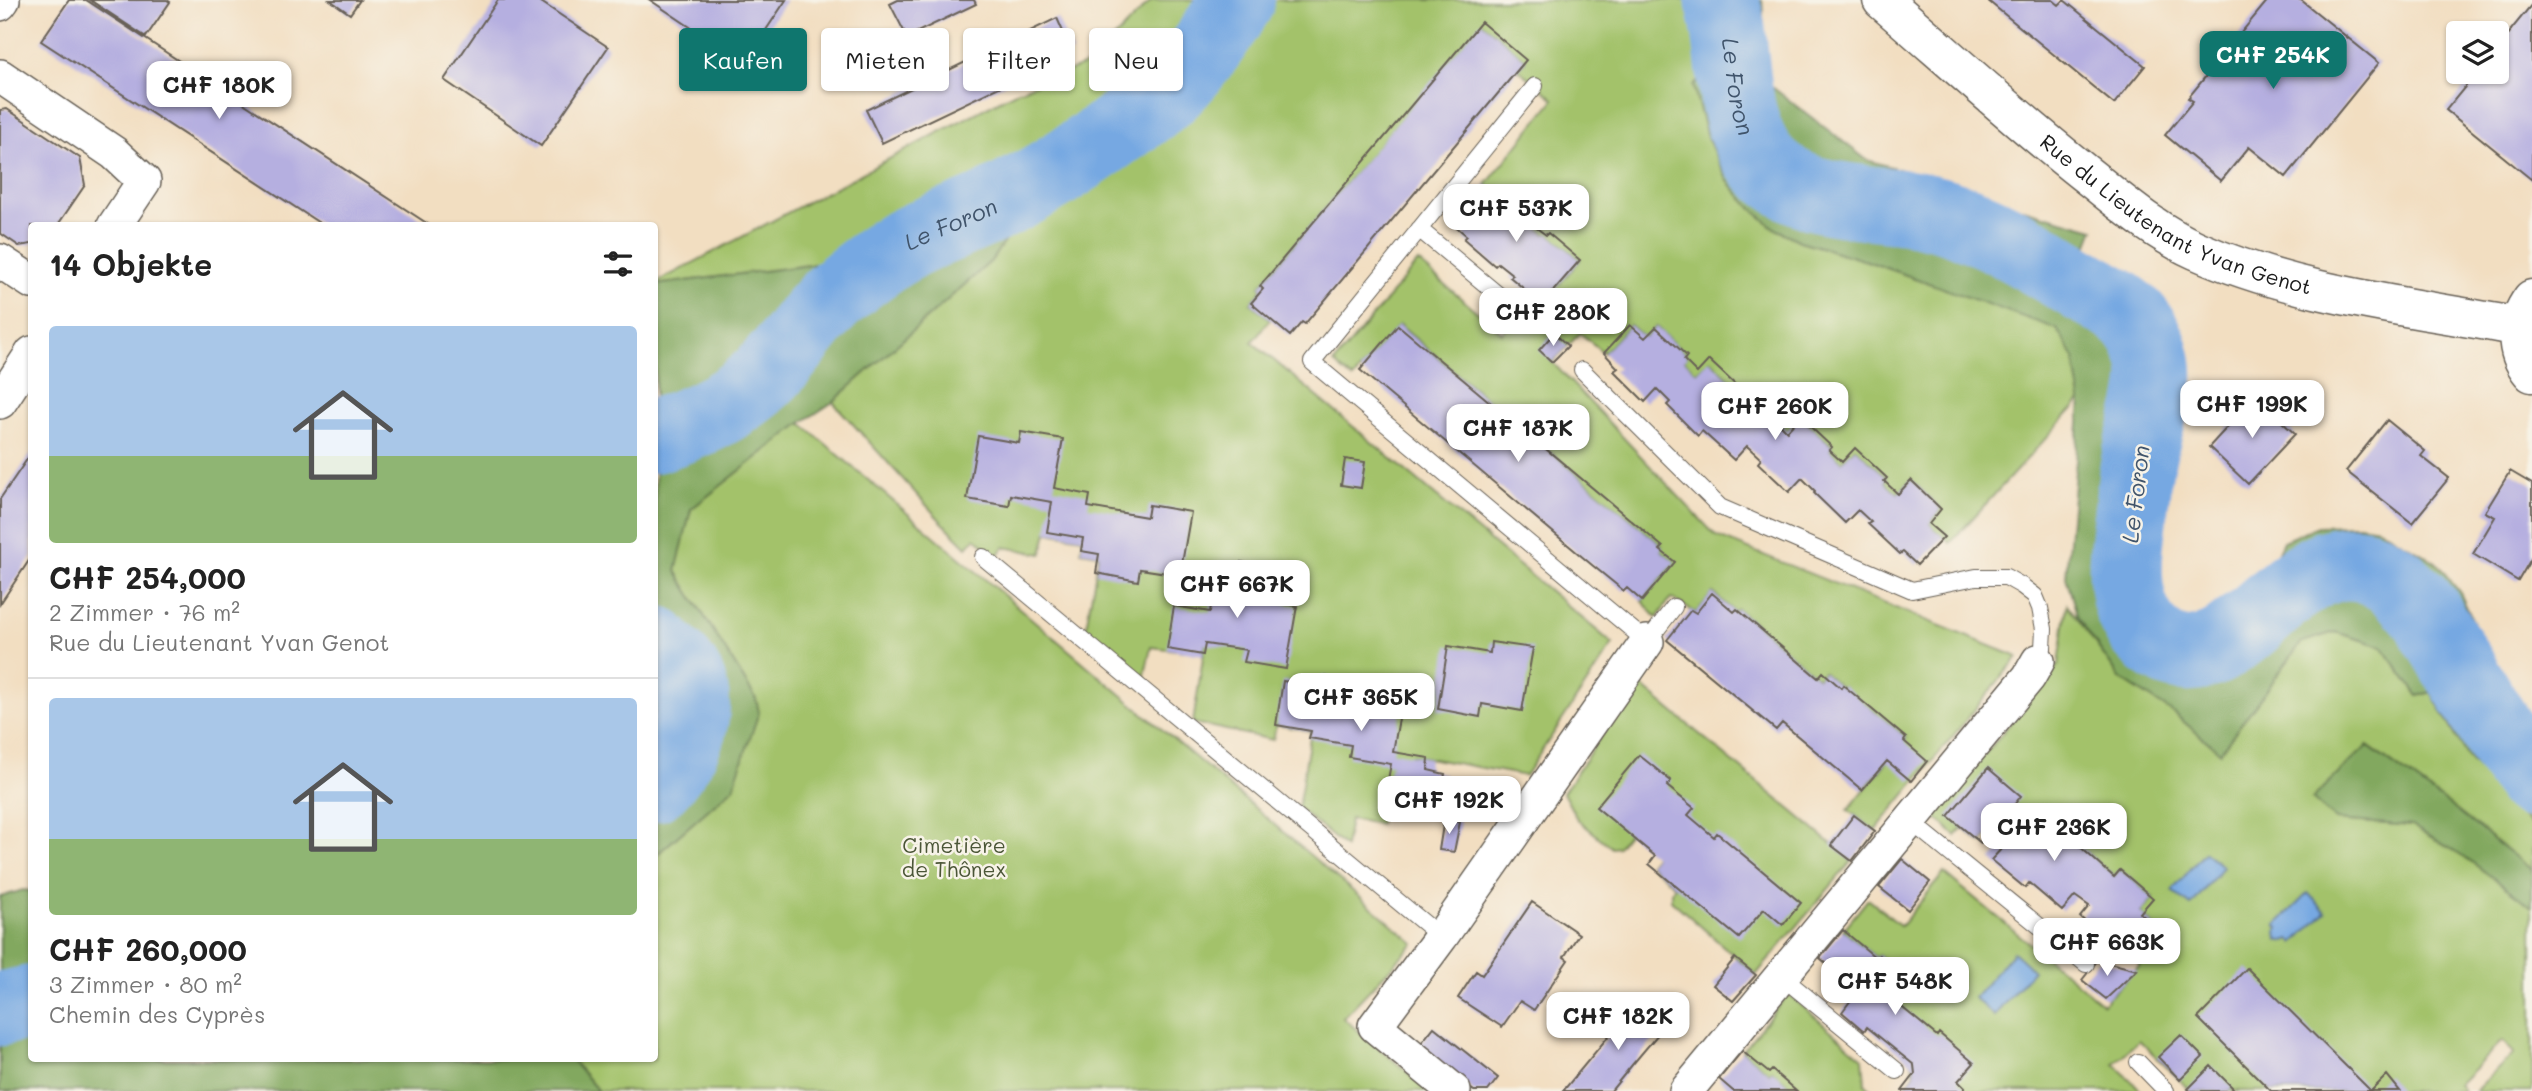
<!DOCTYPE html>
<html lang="de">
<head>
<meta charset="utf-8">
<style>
	:root { --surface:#fff; --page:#f6f6f6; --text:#222; --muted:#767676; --line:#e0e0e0; --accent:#0f766e }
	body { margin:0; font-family:Mali,sans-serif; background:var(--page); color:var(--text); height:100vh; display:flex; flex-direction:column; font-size:26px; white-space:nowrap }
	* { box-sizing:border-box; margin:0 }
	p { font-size:23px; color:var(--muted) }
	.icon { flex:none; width:38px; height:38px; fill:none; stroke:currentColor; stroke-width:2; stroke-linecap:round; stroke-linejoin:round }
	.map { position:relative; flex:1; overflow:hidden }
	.drawer { position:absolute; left:28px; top:222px; width:630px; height:840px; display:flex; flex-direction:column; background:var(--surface); border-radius:7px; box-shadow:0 2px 5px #0004 }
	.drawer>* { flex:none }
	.guide { position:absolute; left:679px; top:28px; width:665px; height:63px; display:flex; gap:14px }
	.tools { position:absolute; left:2446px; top:21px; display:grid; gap:14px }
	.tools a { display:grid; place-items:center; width:63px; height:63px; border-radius:7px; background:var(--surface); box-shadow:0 2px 5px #0004; font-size:35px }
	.price { position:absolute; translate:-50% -60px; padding:0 16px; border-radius:14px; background:#fff; color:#222; font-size:23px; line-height:46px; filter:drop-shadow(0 2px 4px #0008) }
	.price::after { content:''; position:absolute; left:50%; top:42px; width:21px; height:16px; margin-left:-10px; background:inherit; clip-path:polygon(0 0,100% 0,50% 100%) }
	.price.selected { background:var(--accent); color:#fff }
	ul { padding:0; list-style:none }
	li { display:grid; align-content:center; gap:14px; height:371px; padding:0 21px }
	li+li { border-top:2px solid var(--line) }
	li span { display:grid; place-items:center; height:217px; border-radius:7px; color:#555 }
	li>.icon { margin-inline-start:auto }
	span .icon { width:126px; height:126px; fill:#fffc; stroke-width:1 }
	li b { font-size:30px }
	h2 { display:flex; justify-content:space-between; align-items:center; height:84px; padding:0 21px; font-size:30px }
	.pill { padding:0 24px; border-radius:7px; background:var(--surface); box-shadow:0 2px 5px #0004; font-size:24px; line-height:63px }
	.pill.selected { background:var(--accent); color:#fff }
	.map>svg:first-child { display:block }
</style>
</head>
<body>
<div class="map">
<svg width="2532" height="1091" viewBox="0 0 2532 1091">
	<rect width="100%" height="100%" fill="#f7f3e8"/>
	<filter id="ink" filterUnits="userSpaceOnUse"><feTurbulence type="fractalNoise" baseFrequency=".0143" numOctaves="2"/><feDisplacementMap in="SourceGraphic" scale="14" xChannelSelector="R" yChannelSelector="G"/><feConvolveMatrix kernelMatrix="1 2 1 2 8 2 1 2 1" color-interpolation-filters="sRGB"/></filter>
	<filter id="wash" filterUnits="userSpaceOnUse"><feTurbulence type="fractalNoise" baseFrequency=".00686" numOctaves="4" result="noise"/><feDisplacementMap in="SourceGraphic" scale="28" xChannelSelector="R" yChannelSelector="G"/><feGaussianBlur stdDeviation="1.57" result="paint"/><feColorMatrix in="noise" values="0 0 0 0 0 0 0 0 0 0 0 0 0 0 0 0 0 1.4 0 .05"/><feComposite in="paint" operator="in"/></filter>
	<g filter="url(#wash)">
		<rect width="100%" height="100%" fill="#f2dec1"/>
		<path fill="#a3c26a" stroke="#606f43" stroke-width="2" d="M1152 0H1228L1191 52 1167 78 1144 98 1078 145 1028 173 911 227 861 258 655 285V283L1017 91 1088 64Z
			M1250 0H1704L1708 19 1712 68 1751 208 1774 228 1800 241 1867 261 2057 328 2074 358 2081 400 1950 543 1929 524 1941 509 1911 480 1898 494 1884 481 1887 478 1855 448 1842 462 1829 450 1832 446 1800 417 1787 431 1747 388 1744 386 1741 390 1710 360 1697 373 1684 360 1687 356 1656 327 1645 338 1630 325 1604 353 1580 333 1552 362 1716 536 2018 657 1875 831 1848 810 1906 738 1843 686 1841 688 1823 672 1818 678 1737 609 1734 612 1713 593 1696 613 1671 598 1657 618 1642 601 1674 562 1660 550 1662 546 1399 325 1353 379 1334 363 1418 262 1502 333 1533 297 1543 304 1580 260 1549 234 1546 235 1502 194 1499 197 1486 185 1554 99 1518 69 1526 60 1482 23 1260 286 1263 289 1251 303 1270 319 1252 342 1613 644 1525 776 1412 755 1404 798 1385 795 1380 824 1350 819 1345 847 1298 808 1311 731 1276 725 1273 740 1193 723 1210 612 1185 651 1151 647 1144 679 1085 632 1099 554 1081 551 1083 538 1047 532 1042 554 1004 547 998 556 975 538 967 547 939 519 833 402 991 261 1005 240 1018 208 1091 164 1179 92Z
			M801 423 1414 943 1343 1018 1430 1091H598L571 1059H654L655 856 733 788 756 699 676 571 691 509Z
			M2067 604 2120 678 2172 712 2220 752 2302 642 2335 632 2382 646 2418 696 2431 692 2467 756 2532 826V870L2448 804 2368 746 2337 820 2412 826 2465 857 2532 907V1091H2475L2514 1053 2502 1041 2459 1084 2464 1091H2191L2139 1040 2114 1064 2142 1091H1902L1915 1074 1898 1004 1913 984 1879 955 1876 958 1843 930 1868 899 1901 926 1944 873 2103 1004 2140 965 2131 955 2155 926 2140 913 2153 898 2120 870 2114 877 2068 836 2064 840 2032 812 2029 816 2014 805 1981 843 1963 828 1956 836 1934 816 2059 664Z
			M1637 682 1852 861 1756 975 1671 900V891L1675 886 1649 864 1679 826 1628 834 1618 847 1612 848 1577 819 1563 793Z
			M1788 994 1863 1058 1865 1083 1873 1091H1796L1772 1070 1769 1073 1742 1051Z"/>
		<path fill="#82a85e" stroke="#4f623d" stroke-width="2" d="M1719 0H1762L1767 83 1867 160 1968 189 2023 209 2094 229 2085 252 2128 275 2145 289 2175 355 2176 449 2150 582 2185 629 2272 565 2283 541 2318 526 2359 525 2378 528 2436 562 2460 593 2508 698 2532 734V826L2467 756 2431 692 2418 696 2382 646 2335 632 2302 642 2220 752 2172 712 2120 678 2078 618 2066 577 2081 400 2074 358 2057 329 1867 261 1800 241 1774 228 1751 208 1727 180 1707 137 1693 86 1712 68Z
			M1005 240 991 261 833 402 801 423 691 509 676 571 756 699 759 712 733 788 655 856V285Z
			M2367 746 2448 804 2532 870V907L2465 857 2412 826 2336 820 2312 799Z
			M23 890 31 891 32 1059H571L598 1091H0V897Z"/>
		<path fill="#76a8e2" stroke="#49627f" stroke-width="2" d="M2205 852 2223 867 2191 906 2172 891Z
			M2308 893 2326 912 2294 943 2290 940 2286 942 2278 940 2277 932 2279 928 2276 925Z
			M2013 952 2033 970 1994 1016 1974 998Z"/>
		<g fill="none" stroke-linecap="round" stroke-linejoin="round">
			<g stroke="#76a8e2" stroke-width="74">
				<path id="s1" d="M1722 0C1737 49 1728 106 1755 151 1790 207 1864 198 1919 209 1979 220 2031 255 2082 285 2100 296 2125 306 2138 324 2150 340 2158 361 2156 382 2154 408 2144 435 2138 461 2134 477 2133 494 2131 510 2125 555 2115 619 2162 647 2249 700 2309 466 2425 612L2506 745 2532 781"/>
				<path id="s2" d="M654 436C694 423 725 411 757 383 780 363 796 338 816 315 833 294 858 275 880 260 915 235 957 224 995 205 1041 183 1084 154 1125 124 1141 113 1158 102 1171 89 1198 62 1218 31 1238 0"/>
				<path d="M654 642C665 653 681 664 687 678 704 715 681 758 654 785"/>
				<path d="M0 1009 32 1002"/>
			</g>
		</g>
		<g id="blocks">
			<path fill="#b5afe0" d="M69 0H86L431 226H324L41 41Z
				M90 0H167L170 2 146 37Z
				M330 0H360L350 14Z
				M498 0H538L608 47 541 146 444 80Z
				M650 0H786L744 63Z
				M898 0H974L976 4 907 37 890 4Z
				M1987 0H2053L2059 5 2064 0 2145 66 2114 104Z
				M2268 0H2301L2379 63 2286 177 2249 147 2221 181 2165 135 2193 101 2188 98 2220 59 2225 63 2240 44 2235 40Z
				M2532 4V180L2446 110 2477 72H2497V47Z
				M1057 18 1072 52 882 143 866 110Z
				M1481 22 1526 60 1305 324 1302 322 1290 336 1251 303 1263 289 1260 286Z
				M7 109 80 158 85 185 57 226H32V244L19 246 0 233V110Z
				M1486 185 1499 197 1502 194 1534 221 1531 224 1546 235 1548 233 1580 260 1542 304 1510 277 1513 275 1498 263 1495 266 1464 239 1467 236 1453 224Z
				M1398 325 1663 547 1660 550 1675 562 1642 601 1627 588 1624 591 1592 565 1360 370Z
				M1630 325 1645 338 1656 327 1687 356 1684 360 1697 373 1709 360 1741 390 1745 386 1775 416 1774 418 1787 431 1800 417 1832 447 1829 450 1842 462 1855 448 1887 478 1884 481 1898 494 1911 480 1941 509 1929 524 1944 537 1917 565 1903 552 1900 554 1868 524 1871 522 1858 510 1845 523 1814 493 1815 491 1802 478 1789 492 1758 463 1761 459 1747 446 1734 460 1702 431 1698 436 1667 405 1670 402 1657 389 1645 402 1614 371 1618 368 1604 353Z
				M1554 333 1568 346 1552 362 1539 350Z
				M2255 397 2295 434 2248 484 2209 447Z
				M2387 420 2425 451 2421 456 2449 478 2412 523 2346 471Z
				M1021 432 1063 439 1054 488 1090 495 1088 507 1147 517 1149 505 1191 512 1180 575 1140 569 1138 581 1096 573 1099 554 1081 551 1083 538 1047 532 1052 502 1011 495 1009 506 967 499 978 436 1019 443Z
				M32 452V556L0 604V499Z
				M1345 459 1365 462 1361 488 1341 485Z
				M2510 471 2532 484V557L2518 581 2473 554 2495 517 2485 512Z
				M1218 562 1240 566 1241 562 1260 566 1255 600 1297 606 1286 669 1244 662 1247 650 1205 644 1203 655 1167 649 1174 606 1210 612Z
				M1712 593 1734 612 1737 609 1818 678 1823 672 1841 688 1843 685 1906 738 1904 741 1927 761 1911 781 1887 761 1862 790 1782 723 1776 730 1667 640 1691 610 1696 613Z
				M1491 642 1533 648 1522 711 1482 704 1480 717 1438 709 1448 646 1490 653Z
				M1322 676 1363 683 1361 694 1402 702 1393 752 1429 758 1428 770 1445 774 1438 816 1421 813 1423 801 1385 795 1391 764 1349 757 1351 745 1309 738 1311 731 1276 725 1283 681 1320 687Z
				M1639 755 1671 781 1667 786 1694 808 1688 815 1714 837 1717 833 1801 903 1783 925 1764 909 1739 938 1649 864 1655 856 1596 807Z
				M1988 768 2021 796 2014 805 2029 816 2032 812 2064 840 2068 836 2114 877 2120 870 2153 898 2140 913 2155 926 2131 955 2115 943 2113 945 2080 917 2089 906 2075 896 2062 911 2029 883 2025 888 1991 860 2004 846 1989 834 1981 843 1948 816Z
				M1854 815 1875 831 1852 861 1831 845Z
				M1444 819 1460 822 1454 852 1439 850Z
				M1902 859 1930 882 1908 910 1879 887Z
				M1532 902 1579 934 1564 957 1568 960 1534 1010 1520 1001 1502 1027 1458 998 1476 971 1482 975Z
				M1843 930 1876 958 1879 955 1913 984 1898 1004 1937 1036 1939 1033 1974 1063 1958 1081 1965 1088 1963 1091H1902L1915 1074 1914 1065 1867 1027 1864 1031 1842 1012 1854 996 1853 986 1820 958Z
				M1735 958 1756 975 1733 1001 1713 985Z
				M2098 960 2137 970 2106 999 2082 980Z
				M2247 968 2371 1091 2387 1075 2400 1091H2271L2198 1018Z
				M1636 1003 1665 1026 1632 1065 1611 1091H1563Z
				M1434 1027 1498 1078 1488 1091H1474L1418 1047Z
				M2181 1035 2203 1057 2180 1080 2158 1057Z
				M1742 1051 1769 1073 1772 1070 1796 1091H1733L1719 1079Z
				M2211 1066 2233 1088 2230 1091H2190L2188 1089Z"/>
		</g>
	</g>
	<g filter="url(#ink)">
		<use href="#blocks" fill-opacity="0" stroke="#676056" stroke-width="2"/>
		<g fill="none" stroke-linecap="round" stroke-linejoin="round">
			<defs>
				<path id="service" d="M1535 86 1312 362 1647 642 1674 607
					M1419 229 1514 308
					M1582 370 1720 507 1912 590 1976 577H2006L2022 586 2035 596 2040 608 2044 629 2043 648 2038 661
					M983 557 1441 937
					M1909 820 2086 964
					M1781 976 1897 1071
					M2138 1062 2166 1091"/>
				<path id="minor" d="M0 4 3 0
					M0 76 114 153 144 181 114 226
					M0 261 32 282
					M0 402 32 353
					M1454 1091 1375 1026 1441 937 1647 642
					M1686 1091 2029 677 2038 661"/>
				<g id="tertiary">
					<path id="s3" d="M1882 0C1948 57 2014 117 2083 172 2119 200 2153 231 2196 250 2297 295 2410 306 2519 327"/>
					<path d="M2532 299C2515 322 2513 350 2532 373"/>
				</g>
			</defs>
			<use href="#service" stroke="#676056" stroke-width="18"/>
			<use href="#minor" stroke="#676056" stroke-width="36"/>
			<use href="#tertiary" stroke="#676056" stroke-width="41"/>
			<use href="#service" stroke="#fff" stroke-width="16"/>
			<use href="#minor" stroke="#fff" stroke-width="33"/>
			<use href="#tertiary" stroke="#fff" stroke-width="38"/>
		</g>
	</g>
	<g text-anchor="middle" stroke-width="5" stroke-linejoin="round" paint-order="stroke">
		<g font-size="21" fill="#1c1c1c" stroke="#f7f3e8">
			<text dy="7" stroke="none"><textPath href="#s3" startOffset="368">Rue du Lieutenant Yvan Genot</textPath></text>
		</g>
		<g font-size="21" fill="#4b5637" stroke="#f7f3e8">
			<text x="954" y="853">Cimetière<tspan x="954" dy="24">de Thônex</tspan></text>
		</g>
		<g font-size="23" font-style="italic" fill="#40546b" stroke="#f7f3e8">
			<text dy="8" stroke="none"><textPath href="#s1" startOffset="88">Le Foron</textPath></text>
			<text dy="8" stroke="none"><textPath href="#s2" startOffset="371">Le Foron</textPath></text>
			<text transform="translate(2136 494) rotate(-83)" y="8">Le Foron</text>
		</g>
	</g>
</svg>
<div class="tools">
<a><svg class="icon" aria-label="layers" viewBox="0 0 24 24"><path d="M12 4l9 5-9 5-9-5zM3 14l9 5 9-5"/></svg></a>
</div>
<b class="price selected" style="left:2273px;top:91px">CHF 254K</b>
<b class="price" style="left:219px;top:121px">CHF 180K</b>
<b class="price" style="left:1516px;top:244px">CHF 537K</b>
<b class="price" style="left:1553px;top:348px">CHF 280K</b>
<b class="price" style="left:2252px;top:440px">CHF 199K</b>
<b class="price" style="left:1775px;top:442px">CHF 260K</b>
<b class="price" style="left:1518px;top:464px">CHF 187K</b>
<b class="price" style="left:1237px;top:620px">CHF 667K</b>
<b class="price" style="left:1361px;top:733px">CHF 365K</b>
<b class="price" style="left:1449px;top:836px">CHF 192K</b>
<b class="price" style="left:2054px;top:863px">CHF 236K</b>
<b class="price" style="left:2107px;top:978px">CHF 663K</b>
<b class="price" style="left:1895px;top:1017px">CHF 548K</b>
<b class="price" style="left:1618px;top:1052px">CHF 182K</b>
<div class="guide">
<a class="pill selected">Kaufen</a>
<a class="pill">Mieten</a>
<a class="pill">Filter</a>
<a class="pill">Neu</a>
</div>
<section class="drawer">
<h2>14 Objekte<svg class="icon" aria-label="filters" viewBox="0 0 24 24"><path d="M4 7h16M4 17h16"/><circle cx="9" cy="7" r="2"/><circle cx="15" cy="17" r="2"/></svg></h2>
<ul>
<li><span style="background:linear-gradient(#a9c7e8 60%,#8fb573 0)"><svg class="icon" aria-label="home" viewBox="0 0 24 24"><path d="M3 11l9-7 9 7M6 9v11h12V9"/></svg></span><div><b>CHF 254,000</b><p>2 Zimmer · 76 m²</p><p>Rue du Lieutenant Yvan Genot</p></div></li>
<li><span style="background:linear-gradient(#a9c7e8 65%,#8fb573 0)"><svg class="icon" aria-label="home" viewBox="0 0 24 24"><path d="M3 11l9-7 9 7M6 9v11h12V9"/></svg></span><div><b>CHF 260,000</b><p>3 Zimmer · 80 m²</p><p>Chemin des Cyprès</p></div></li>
</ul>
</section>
</div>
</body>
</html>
